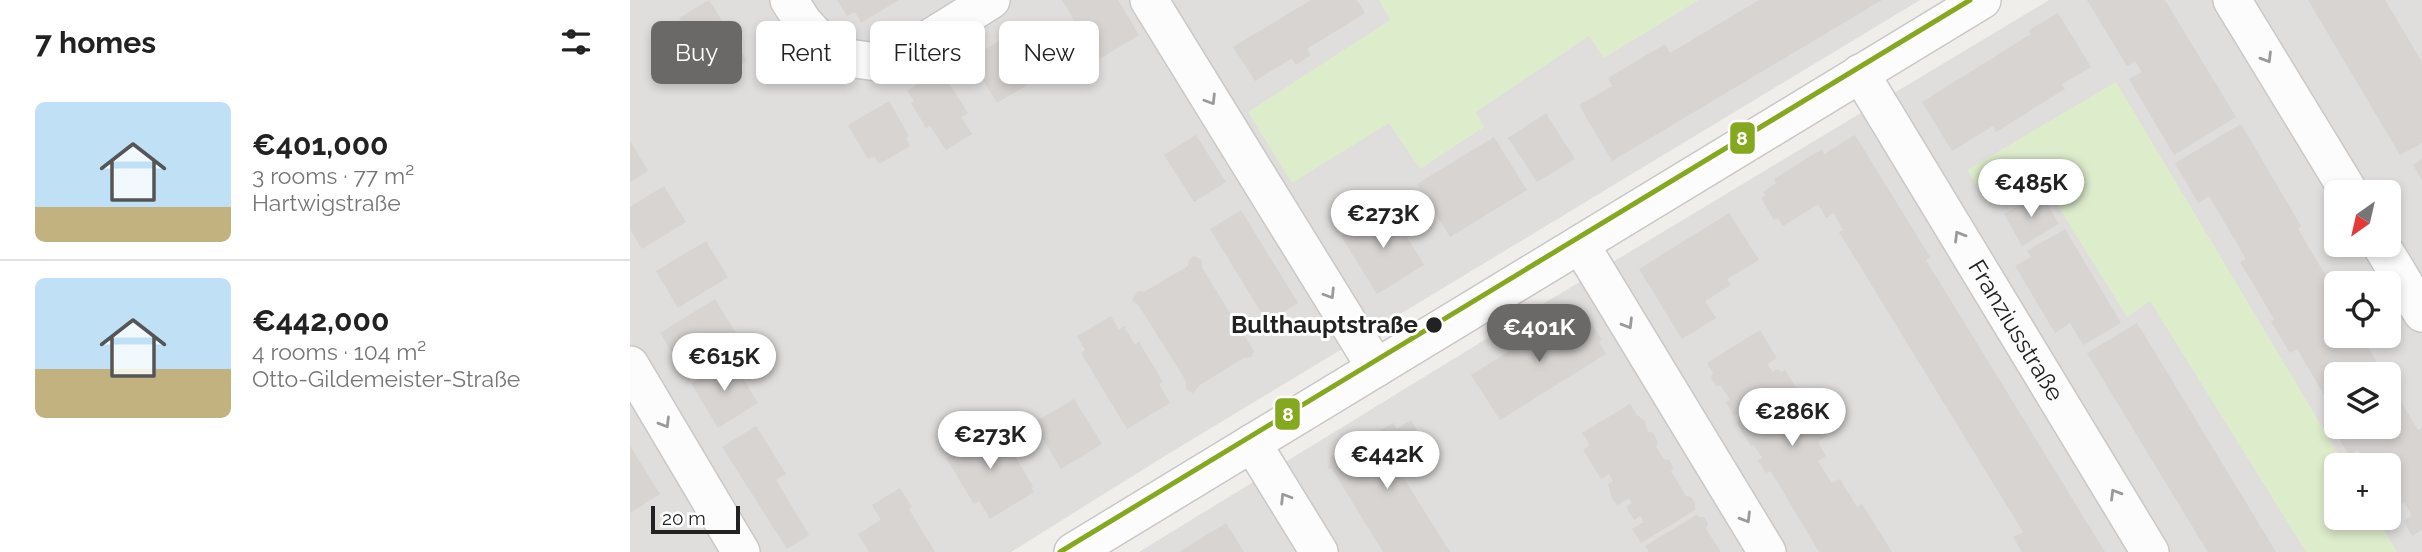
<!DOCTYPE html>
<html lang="en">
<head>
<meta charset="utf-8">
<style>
	:root { --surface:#fff; --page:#f6f6f6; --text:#222; --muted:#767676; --line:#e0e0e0; --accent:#6a6968 }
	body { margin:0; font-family:Raleway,sans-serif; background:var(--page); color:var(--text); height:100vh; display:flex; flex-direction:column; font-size:26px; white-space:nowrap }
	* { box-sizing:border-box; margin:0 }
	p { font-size:23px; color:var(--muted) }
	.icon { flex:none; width:38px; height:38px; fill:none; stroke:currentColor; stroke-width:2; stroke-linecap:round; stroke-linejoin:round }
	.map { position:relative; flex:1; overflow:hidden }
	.sheet { display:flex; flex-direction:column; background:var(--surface); width:630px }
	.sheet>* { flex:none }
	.hud { position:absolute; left:21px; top:21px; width:665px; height:63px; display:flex; gap:14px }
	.needle { width:46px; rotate:214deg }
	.buttons { position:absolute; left:1694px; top:180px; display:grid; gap:14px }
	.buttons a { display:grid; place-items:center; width:77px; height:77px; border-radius:10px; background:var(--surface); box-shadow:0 4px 10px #0003; font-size:35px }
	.scale { position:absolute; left:21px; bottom:18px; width:89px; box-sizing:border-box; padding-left:7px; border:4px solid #222; border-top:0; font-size:19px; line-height:24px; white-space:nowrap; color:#222; -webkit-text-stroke:5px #fff; paint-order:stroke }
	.price { position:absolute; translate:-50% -60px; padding:0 16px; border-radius:24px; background:#fff; color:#222; font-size:23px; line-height:46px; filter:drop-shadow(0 2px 4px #0008) }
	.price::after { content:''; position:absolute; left:50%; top:42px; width:21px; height:16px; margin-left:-10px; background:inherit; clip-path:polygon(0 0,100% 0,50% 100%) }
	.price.on { background:var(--accent); color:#fff }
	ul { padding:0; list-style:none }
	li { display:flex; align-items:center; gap:21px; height:175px; padding:0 35px }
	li+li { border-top:2px solid var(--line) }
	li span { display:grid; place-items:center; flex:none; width:196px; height:140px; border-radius:10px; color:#555 }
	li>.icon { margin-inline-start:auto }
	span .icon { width:84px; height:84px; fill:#fffc; stroke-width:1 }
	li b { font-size:30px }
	h2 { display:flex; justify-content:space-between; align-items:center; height:84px; padding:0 35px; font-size:30px }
	.tag { padding:0 24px; border-radius:10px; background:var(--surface); box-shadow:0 4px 10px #0003; font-size:24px; line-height:63px }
	.tag.on { background:var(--accent); color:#fff }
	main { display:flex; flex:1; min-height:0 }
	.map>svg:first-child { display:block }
</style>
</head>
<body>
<main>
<section class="sheet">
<h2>7 homes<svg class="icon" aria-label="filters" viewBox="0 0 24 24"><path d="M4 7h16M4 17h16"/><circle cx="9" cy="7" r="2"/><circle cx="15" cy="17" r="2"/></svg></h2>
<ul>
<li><span style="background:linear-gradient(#bfe0f5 75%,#c2b280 0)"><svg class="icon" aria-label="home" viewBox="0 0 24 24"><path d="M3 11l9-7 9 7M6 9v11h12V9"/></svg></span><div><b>€401,000</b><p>3 rooms · 77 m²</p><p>Hartwigstraße</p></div></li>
<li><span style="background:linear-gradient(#bfe0f5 65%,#c2b280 0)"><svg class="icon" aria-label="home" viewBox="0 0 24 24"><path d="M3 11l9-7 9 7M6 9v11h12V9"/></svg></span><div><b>€442,000</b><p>4 rooms · 104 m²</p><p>Otto-Gildemeister-Straße</p></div></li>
</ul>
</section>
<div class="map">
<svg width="1792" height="552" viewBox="0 0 1792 552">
	<rect width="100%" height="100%" fill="#f0eeeb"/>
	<path fill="#dfdedc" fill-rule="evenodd" d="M0 0H1290L530 459 381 552H0Z
		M1419 0H1792V552H509L918 301ZM1706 192H1759V245H1706ZM1706 284H1759V336H1706ZM1706 374H1759V427H1706ZM1706 466H1759V518H1706Z"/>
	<path fill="#ddeccb" d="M749 0H1069L974 58 959 36 846 112 854 127 790 169 759 123 662 183 618 112 760 20Z
		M1486 82 1715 465 1706 466V518H1747L1767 552H1676L1520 301 1497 317 1408 174 1358 204 1337 170Z"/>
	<path fill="#d7d4d2" d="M79 0 117 61 85 79 49 18Z
		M207 0H269L231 23 225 12 217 16Z
		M432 0H488L509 35 468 60Z
		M681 0H727L735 13 677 49 681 55 666 65 662 58 625 81 603 47Z
		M1129 0H1252L982 161 949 105 982 86 978 78 1035 44 1040 53Z
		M1457 0H1535L1606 117 1544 155 1499 79 1512 72 1505 61 1497 66Z
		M1678 0H1755L1792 62V143L1770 155Z
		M1428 13 1461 67 1432 84 1435 89 1366 132 1363 126 1322 151 1292 102 1401 34 1399 30Z
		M402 21 429 66 367 103 340 59Z
		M310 69 338 113 331 117 342 134 316 150 300 126 296 128 281 103 284 101 277 91Z
		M259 101 279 136 276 138 280 146 249 164 244 156 238 159 218 125Z
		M916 113 945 159 907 182 878 138Z
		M1611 124 1671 226 1668 229 1706 293V336H1731L1754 374H1706V415L1667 349 1660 353 1641 322 1644 319 1610 262 1616 259 1579 196 1568 203 1545 163Z
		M566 135 596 182 564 202 534 155Z
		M1225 135 1300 257 1296 260 1475 552H1392L1383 537 1393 532 1209 232 1213 230 1204 213 1196 218 1188 204 1153 226 1148 218 1144 220 1131 198 1135 195 1133 192 1146 183 1144 179 1192 149 1194 154Z
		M864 137 897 190 820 237 787 184Z
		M0 141 18 171 0 182Z
		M1792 159V180L1783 165Z
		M34 186 56 222 12 249 0 229V207Z
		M1410 193 1429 224 1392 246 1374 214Z
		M759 207 794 265 747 294 711 236Z
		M611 210 668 303 637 322 580 229Z
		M1099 213 1129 260 1097 279 1101 285 1075 301 1086 318 1052 339 1009 269Z
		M1435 229 1491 323 1453 345 1440 323 1425 333 1385 266 1401 257 1397 251Z
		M76 241 98 277 48 308 26 271Z
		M564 256 572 260V268L624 351 621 357 613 358 570 385 563 393 556 389V381L509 306 502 300 508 291 514 292 558 266 559 260Z
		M85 299 109 338 54 372 30 333Z
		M948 308 957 323 960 321 972 340 969 342 976 354 870 420 841 375Z
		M481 316 489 330 494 326 505 345 509 342 533 382 529 384 540 403 497 429 451 353 455 350 447 336Z
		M1507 323 1523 349 1646 552H1578L1568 536 1457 353Z
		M1130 330 1147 358 1137 364 1143 372 1148 369 1151 372 1155 370 1197 436 1188 442 1196 456 1188 461 1194 471 1202 483 1210 479 1227 507 1232 504 1262 552H1189L1148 483 1140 471 1136 473 1128 460 1132 458 1124 445 1121 446 1107 424 1110 416 1108 413 1104 416 1096 402 1100 400 1091 386H1086L1081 378 1083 373 1077 363Z
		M101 359 128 403 88 428 61 383Z
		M1759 382 1788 430 1792 428V530L1782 536 1774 521 1782 516 1774 502 1760 511 1759 509V466H1738L1728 450 1719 455 1710 440 1718 435 1713 427H1759Z
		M444 399 472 444 431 469 403 423Z
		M1000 404 1007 415 1015 421 1017 431 1023 433 1028 442 1026 447 1034 459 1039 460 1043 467 1041 471 1056 496 1061 497 1065 503V510L1011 543 1002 529 1014 522 1010 516 1004 520 996 507 1002 503 999 498 988 505 982 499 978 484 983 481 979 474 971 479 953 450 960 445 952 433Z
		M781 420 790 435 783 439 786 444 781 447 787 458 768 469 820 552H753L702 469 698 468 701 456 706 457 763 423 767 429Z
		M360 423 374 445 377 443 403 486 401 488 404 492 360 519 349 501 344 504 316 458 325 453 321 447Z
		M126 426 156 474 146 480 179 535 157 549 92 447Z
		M0 446 30 494 0 513Z
		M270 488 282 507 279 509 305 552H239L228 534 251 520 242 505Z
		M1068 514 1069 517H1074L1078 524 1076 529 1091 552H1019L1015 546Z
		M596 523 614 552H549Z"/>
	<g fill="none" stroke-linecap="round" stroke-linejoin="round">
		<defs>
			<g id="minor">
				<path d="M159 0 173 22 204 56 254 63 297 40 361 0"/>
				<path d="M519 0 746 368"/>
				<path d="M1602 0 1719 192"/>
				<path id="s1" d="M1230 73 1520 552"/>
				<path d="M950 244 1137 552"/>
				<path d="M1751 245 1792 313"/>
				<path d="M0 365 111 552"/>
				<path d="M622 443 689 552"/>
				<path d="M443 552 1352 0"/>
			</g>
		</defs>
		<use href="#minor" stroke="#c9c8c7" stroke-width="40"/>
		<use href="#minor" stroke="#fdfcfc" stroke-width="37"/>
		<defs>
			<path id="tram-1" d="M430 552 1340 0"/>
		</defs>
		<use href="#tram-1" stroke="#fff" stroke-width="10"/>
		<use href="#tram-1" stroke="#84a91f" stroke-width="5"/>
	</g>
	<defs><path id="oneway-chevron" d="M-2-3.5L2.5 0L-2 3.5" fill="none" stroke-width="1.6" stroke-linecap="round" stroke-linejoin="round" transform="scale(1.75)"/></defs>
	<g stroke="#9a9a9a">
		<use href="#oneway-chevron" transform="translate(1637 58) rotate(59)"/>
		<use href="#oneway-chevron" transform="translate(581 100) rotate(58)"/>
		<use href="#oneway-chevron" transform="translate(1329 236) rotate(-121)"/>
		<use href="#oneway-chevron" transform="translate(700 294) rotate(58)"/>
		<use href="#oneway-chevron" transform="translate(998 324) rotate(59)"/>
		<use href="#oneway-chevron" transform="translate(35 423) rotate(59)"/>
		<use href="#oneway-chevron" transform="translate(1485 494) rotate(-121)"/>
		<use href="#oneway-chevron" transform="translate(655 498) rotate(-122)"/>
		<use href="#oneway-chevron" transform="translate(1116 518) rotate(59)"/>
	</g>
	<circle fill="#222" stroke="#fff" stroke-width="2.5" cx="804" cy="325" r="9"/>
	<g text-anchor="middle" stroke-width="6" stroke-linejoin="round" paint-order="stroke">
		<g font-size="24" font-weight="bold" fill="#222" stroke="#fff" text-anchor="end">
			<text x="788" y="333">Bulthauptstraße</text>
		</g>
		<g font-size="24" fill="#222" stroke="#fff">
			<text dy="8" stroke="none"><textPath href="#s1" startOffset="301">Franziusstraße</textPath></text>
		</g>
	</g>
	<g stroke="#fff" stroke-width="2.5">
		<rect x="1099" y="121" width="27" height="34" rx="7" fill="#84a91f"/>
		<rect x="644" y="397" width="27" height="34" rx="7" fill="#84a91f"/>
	</g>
	<g font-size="19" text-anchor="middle" font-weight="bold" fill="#fff">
		<text x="1112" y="145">8</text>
		<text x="658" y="421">8</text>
	</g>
</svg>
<div class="buttons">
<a><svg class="needle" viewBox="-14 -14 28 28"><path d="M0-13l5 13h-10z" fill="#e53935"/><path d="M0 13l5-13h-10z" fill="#767676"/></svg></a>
<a><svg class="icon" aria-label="locate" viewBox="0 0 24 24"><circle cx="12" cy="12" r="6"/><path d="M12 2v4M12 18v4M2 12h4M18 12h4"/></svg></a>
<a><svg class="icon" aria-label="layers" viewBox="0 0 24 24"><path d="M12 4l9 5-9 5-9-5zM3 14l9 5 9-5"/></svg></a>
<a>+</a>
</div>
<div class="scale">20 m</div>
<b class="price" style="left:1401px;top:219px">€485K</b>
<b class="price" style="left:753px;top:250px">€273K</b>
<b class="price on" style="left:909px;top:364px">€401K</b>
<b class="price" style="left:94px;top:393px">€615K</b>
<b class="price" style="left:1162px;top:448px">€286K</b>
<b class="price" style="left:360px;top:471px">€273K</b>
<b class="price" style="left:757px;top:491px">€442K</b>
<div class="hud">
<a class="tag on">Buy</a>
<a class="tag">Rent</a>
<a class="tag">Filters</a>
<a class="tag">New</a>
</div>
</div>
</main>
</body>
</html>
